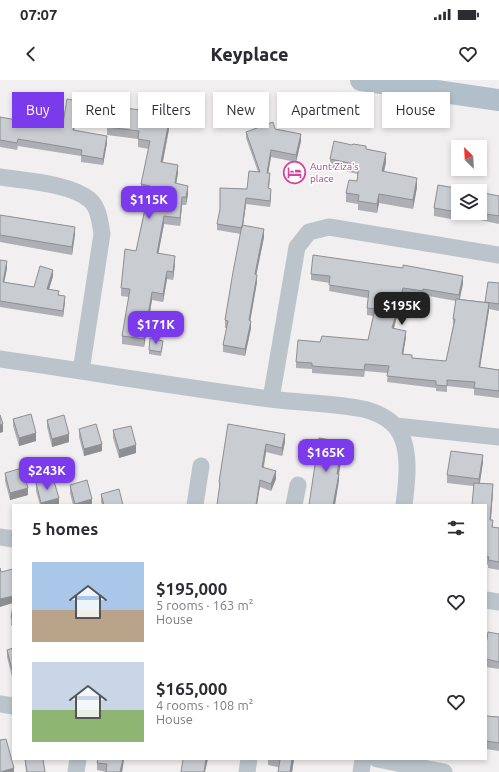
<!DOCTYPE html>
<html lang="en">
<head>
<meta charset="utf-8">
<style>
	:root { --surface:#fff; --page:#f2f2f3; --text:#2b2b33; --muted:#7c7c81; --accent:#7c3aed }
	body { margin:0; font-family:Ubuntu,sans-serif; background:var(--page); color:var(--text); height:100vh; display:flex; flex-direction:column; font-size:15px; white-space:nowrap }
	* { box-sizing:border-box; margin:0 }
	p { font-size:13px; color:var(--muted) }
	.icon { flex:none; width:22px; height:22px; fill:none; stroke:currentColor; stroke-width:2; stroke-linecap:round; stroke-linejoin:round }
	.map { position:relative; flex:1; overflow:hidden }
	.sheet { position:absolute; left:12px; top:424px; width:475px; height:256px; display:flex; flex-direction:column; background:var(--surface); border-radius:0px; box-shadow:0 2px 6px #0003 }
	.sheet>* { flex:none }
	.top-card { position:absolute; left:12px; top:12px; width:475px; height:36px; display:flex; gap:8px }
	.needle { width:26px; rotate:336deg }
	.fabs { position:absolute; left:451px; top:60px; display:grid; gap:8px }
	.fabs a { display:grid; place-items:center; width:36px; height:36px; border-radius:0px; background:var(--surface); box-shadow:0 2px 6px #0003; font-size:20px }
	.price { position:absolute; translate:-50% -34px; padding:0 9px; border-radius:8px; background:var(--accent); color:#fff; font-size:13px; line-height:26px; filter:drop-shadow(0 1px 2px #0008) }
	.price::after { content:''; position:absolute; left:50%; top:24px; width:12px; height:9px; margin-left:-6px; background:inherit; clip-path:polygon(0 0,100% 0,50% 100%) }
	.price.selected { background:#222; color:#fff }
	ul { padding:0; list-style:none }
	li { display:flex; align-items:center; gap:12px; height:100px; padding:0 20px }
	li span { display:grid; place-items:center; flex:none; width:112px; height:80px; border-radius:0px; color:#555 }
	li>.icon { margin-inline-start:auto }
	span .icon { width:48px; height:48px; fill:#fffc; stroke-width:1 }
	li b { font-size:17px }
	h2 { display:flex; justify-content:space-between; align-items:center; height:48px; padding:0 20px; font-size:17px }
	.chip { padding:0 14px; border-radius:0px; background:var(--surface); box-shadow:0 2px 6px #0003; font-size:14px; line-height:36px }
	.chip.selected { background:var(--accent); color:#fff }
	.status { display:flex; justify-content:space-between; align-items:center; height:28px; padding:0 20px; background:var(--surface); direction:ltr }
	.status svg { height:11px; fill:currentColor }
	header { display:flex; justify-content:space-between; align-items:center; height:52px; padding:0 20px; background:var(--surface); font-size:18px; font-weight:800 }
	.map>svg:first-child { display:block }
</style>
</head>
<body>
<div class="status"><b>07:07</b><svg viewBox="0 0 49 12"><path d="M0 12V9h3v3zM5 12V6h3v6zM10 12V3h3v9zM15 12V0h3v12zM26 1h20v11H26zM47 4h2v5h-2z"/></svg></div>
<header><svg class="icon" aria-label="back" viewBox="0 0 24 24"><path d="M15 5l-7 7 7 7"/></svg>Keyplace<svg class="icon" aria-label="heart" viewBox="0 0 24 24"><path d="M12 20l-8-8c-3-5 5-10 8-4 3-6 11-1 8 4z"/></svg></header>
<div class="map">
<svg width="499" height="692" viewBox="0 0 499 692">
	<rect width="100%" height="100%" fill="#f1efef"/>
	<g fill="none" stroke-linecap="round" stroke-linejoin="round">
		<path stroke="#bcc4cb" stroke-width="17" d="M0 97C25 101 70 103 90 120 99 128 100 143 102 154L81 291
			M0 279C90 292 180 307 270 319 301 323 333 323 363 329 374 331 388 338 395 346 412 365 407 402 404 425
			M271 319 297 167 309 152 329 147 499 175
			M396 346 499 357
			M195 425 201 386
			M294 425 298 405
			M0 457 13 459
			M486 520 499 522
			M0 624 13 626
			M377 679 444 692
			M76 692 78 679
			M247 692 249 679
			M361 692 363 679"/>
		<path stroke="#b1bfcb" stroke-width="22" d="M361 0 499 20"/>
	</g>
	<path fill="#adafb4" fill-rule="evenodd" d="M33 22 30 38 63 43 78 28 74 50 107 63 103 85 81 82V76L18 66 17 70 0 67V37L17 40Z
		M140 36 169 49 163 82 178 93 176 103 188 114 186 125H182L180 146 164 144 158 174 175 184 173 200 167 199 163 222 152 220 144 267 122 264V256L129 217 121 216V208L136 171 148 113 141 112V104L149 69 138 67V59L107 55V47Z
		M275 49 301 61 296 82 271 77 268 93 270 100 269 108 271 115 270 127 246 124 243 145 264 157 256 194 257 202 250 241 251 248 245 276 223 272V265L227 248H225V240L241 154 217 150V144L247 109 258 92 246 58V52Z
		M366 69 386 82 384 92 417 107 413 129 379 123 377 133 358 130V124L346 122V113L357 101 358 94 330 88V79Z
		M438 105 461 109V111H458V133L457 140 434 136V128Z
		M499 116V144L480 140V132Z
		M0 135 75 154 72 175 0 162Z
		M0 180 7 188 4 202 34 207 53 196 49 209 59 215 65 222 63 237 0 227Z
		M311 194 463 203 460 219 485 222 488 202 499 203V231L489 229 480 287 499 290V318L474 315V309L447 306V312L436 311V308L387 302 388 293 365 291 364 297 312 293V289L296 288V282L320 262 368 260 374 236 367 235V228L368 218 329 211 330 203 311 200ZM403 214 423 218V215L456 221 453 239V246L446 281 412 278 403 274 406 257 394 248Z
		M163 264 161 276 149 274V270Z
		M13 339 36 361 19 366 13 346Z
		M47 340 69 362 52 367 47 347Z
		M228 344 285 362 282 376 266 372 264 387 276 399 271 411 260 407 219 410V402Z
		M79 349 102 371 84 376 79 357Z
		M113 350 136 373 119 378 113 358Z
		M483 382 480 403 493 412 491 440 493 447 499 448V490L488 488V485L486 484V425L473 406 447 403V395Z
		M5 393 28 415 10 420 5 401Z
		M36 403 59 425H40L36 411Z
		M70 405 92 425H73L70 413Z
		M101 414 123 425H102L101 422Z
		M13 525V546L11 545V538Z
		M499 554V589L486 587V565Z
		M13 568V596L12 597 7 577V570Z
		M486 636 499 637V671L486 669Z
		M25 679 45 692H26Z
		M124 679 122 692H106L97 690V683Z
		M268 679H294L292 692 278 687 268 685Z"/>
	<path fill="#8d8f92" d="M33 15V22L29 45V38Z
		M78 21V28L73 57V50Z
		M169 41V49L161 90V82Z
		M301 54V61L296 82V75Z
		M107 56V63L103 85V79Z
		M271 70V77L267 100V93Z
		M386 73V82L382 100V91Z
		M178 85V93L175 111V103Z
		M417 98V107L413 129V120Z
		M188 106V114L186 125V117Z
		M271 109V115L270 127V121Z
		M379 114V123L377 133V124Z
		M182 117V125L180 146V138Z
		M246 118V124L242 154V148Z
		M458 126V133L457 140V132Z
		M164 136V144L157 181V173Z
		M75 147V154L72 175V167Z
		M264 149V157L255 202V194Z
		M175 176V184L173 200V192Z
		M7 181V188L3 209V202Z
		M53 190V196L47 216V209Z
		M167 191V199L163 222V214Z
		M257 195V202L249 248V240Z
		M463 196V203L459 221V215Z
		M403 208V214L392 255V248Z
		M152 212V220L144 267V259Z
		M65 216V222L63 237V231Z
		M489 223V230L479 294V287Z
		M251 241V248L245 276V269Z
		M406 251V257L402 281V274Z
		M3 344V352L0 353V345Z
		M36 353V361L19 366V358Z
		M69 354V362L52 367V359Z
		M285 354V362L282 376V368Z
		M343 362V370L339 394V401L335 425H333L337 394Z
		M102 364V371L84 376V369Z
		M266 364V372L262 394V387Z
		M136 365V373L119 378V370Z
		M483 375V382L479 407V399Z
		M276 391V399L271 411V404Z
		M260 400V407L257 425H256Z
		M493 404V412L490 448V440Z
		M28 408V415L10 420V413Z
		M59 418V425H41V423Z
		M92 419V425H75V424Z
		M13 516V523L0 527V519Z
		M123 679H124L122 692H120Z
		M206 679H208L205 692H204Z
		M292 679H294L292 692H290Z
		M14 688V692H1Z"/>
	<path fill="#c9ccd1" stroke="#8d8f92" d="M22 13 33 15 29 38 63 43 67 19 78 21 73 50 107 56 103 79 81 75 82 70 18 59 17 63 0 60V37L17 40Z
		M111 26 140 30 139 36 169 41 161 82 178 85 175 103 188 106 186 117H182L180 138 164 136 157 173 175 176 173 192 167 191 163 214 152 212 144 259 122 256 130 209 121 208 125 169 136 171 150 106 141 104 150 61 138 59 139 51 107 47Z
		M273 42 275 49 301 54 296 75 271 70 267 93H270L268 108 271 109 270 121 246 118 242 148 217 144 220 129V108L247 109 249 91 260 92 246 52Z
		M334 61 352 65 353 64 366 66V69L386 73 382 91 417 98 413 120 379 114 377 124 358 121 359 115 346 113 349 100 357 101 359 85 330 79Z
		M438 105 461 109V111H458V126L457 132 434 128Z
		M484 113 499 116V136L480 133Z
		M0 135 75 147 72 167 0 155Z
		M242 145 264 149 255 194 257 195 249 240 251 241 245 269 223 265 228 241 225 240 233 192Z
		M313 175 403 188V185L463 196 459 215 423 209V211L403 208 392 248 406 251 402 274 412 275V278L446 281 455 239H453L456 219 489 223 479 287 499 290V311L474 308 475 302 447 300V306L436 305V301L387 296 389 286 365 284 364 290 312 286V283L296 282 298 260 320 262 322 256 368 260 375 229 367 228 369 211 329 205 330 196 311 194Z
		M0 180 7 181 3 202 34 207 40 186 53 190 47 209 59 211 58 215 65 216 63 231 0 221Z
		M488 202 499 203V224L485 222Z
		M150 258 163 261 161 272 149 270Z
		M31 334 36 353 19 358 13 339Z
		M0 335 3 344 0 345Z
		M64 335 69 354 52 359 47 340Z
		M96 344 102 364 84 369 79 349Z
		M228 344 285 354 282 368 266 364 262 387 276 391 271 404 260 400 256 425H217L220 403 219 402Z
		M131 346 136 365 119 370 113 350Z
		M319 358 343 362 337 394H339L333 425H309Z
		M451 371 483 375 479 399 447 395Z
		M22 388 28 408 10 413 5 393Z
		M53 398 59 418 41 423 36 403Z
		M87 400 92 419 75 424 70 405Z
		M474 403 493 404 490 440H493L492 447 499 448V482L488 480 489 477 486 476V425H472Z
		M119 409 123 425H104L101 414Z
		M0 488 1 492 13 489V516L0 519Z
		M13 525V538H11Z
		M488 552 499 554V582L486 579V565Z
		M13 568V589H12L7 570Z
		M486 636 499 637V663L486 661Z
		M6 659 14 688 0 692V660Z
		M25 679H43L45 692H27Z
		M98 679H123L120 692H106L107 684 97 683Z
		M183 679H206L204 692H181Z
		M274 679H292L290 692H278L280 680Z"/>
	<defs>
		<symbol id="hotel-ring" viewBox="-11 -11 22 22"><circle r="9.5" fill="#fff" stroke="#d1479c" stroke-width="1.5"/><path d="M-6-4.5h1.5V1H6V5H4.5V3h-9V5H-6ZM-4 0a1.8 1.8 0 1 1 3.6 0ZM.5 0V-2.5h3Q6-2.5 6 0Z" fill="#d1479c"/></symbol>
	</defs>
	<g fill-rule="evenodd">
		<use href="#hotel-ring" x="282" y="80" width="25" height="25"/>
	</g>
	<g text-anchor="middle" stroke-width="3" stroke-linejoin="round" paint-order="stroke">
		<g font-size="10" fill="#b23c85" stroke="#fff" text-anchor="start">
			<text x="310" y="90">Aunt Ziza's<tspan x="310" dy="12">place</tspan></text>
		</g>
	</g>
</svg>
<div class="fabs">
<a><svg class="needle" viewBox="-14 -14 28 28"><path d="M0-13l5 13h-10z" fill="#e53935"/><path d="M0 13l5-13h-10z" fill="#7c7c81"/></svg></a>
<a><svg class="icon" aria-label="layers" viewBox="0 0 24 24"><path d="M12 4l9 5-9 5-9-5zM3 14l9 5 9-5"/></svg></a>
</div>
<b class="price" style="left:149px;top:140px">$115K</b>
<b class="price selected" style="left:402px;top:246px">$195K</b>
<b class="price" style="left:156px;top:265px">$171K</b>
<b class="price" style="left:326px;top:393px">$165K</b>
<b class="price" style="left:47px;top:411px">$243K</b>
<div class="top-card">
<a class="chip selected">Buy</a>
<a class="chip">Rent</a>
<a class="chip">Filters</a>
<a class="chip">New</a>
<a class="chip">Apartment</a>
<a class="chip">House</a>
</div>
<section class="sheet">
<h2>5 homes<svg class="icon" aria-label="filters" viewBox="0 0 24 24"><path d="M4 7h16M4 17h16"/><circle cx="9" cy="7" r="2"/><circle cx="15" cy="17" r="2"/></svg></h2>
<ul>
<li><span style="background:linear-gradient(#a9c7e8 60%,#b9a48a 0)"><svg class="icon" aria-label="home" viewBox="0 0 24 24"><path d="M3 11l9-7 9 7M6 9v11h12V9"/></svg></span><div><b>$195,000</b><p>5 rooms · 163 m²</p><p>House</p></div><svg class="icon" aria-label="heart" viewBox="0 0 24 24"><path d="M12 20l-8-8c-3-5 5-10 8-4 3-6 11-1 8 4z"/></svg></li>
<li><span style="background:linear-gradient(#c9d6e8 60%,#8fb573 0)"><svg class="icon" aria-label="home" viewBox="0 0 24 24"><path d="M3 11l9-7 9 7M6 9v11h12V9"/></svg></span><div><b>$165,000</b><p>4 rooms · 108 m²</p><p>House</p></div><svg class="icon" aria-label="heart" viewBox="0 0 24 24"><path d="M12 20l-8-8c-3-5 5-10 8-4 3-6 11-1 8 4z"/></svg></li>
</ul>
</section>
</div>
</body>
</html>
